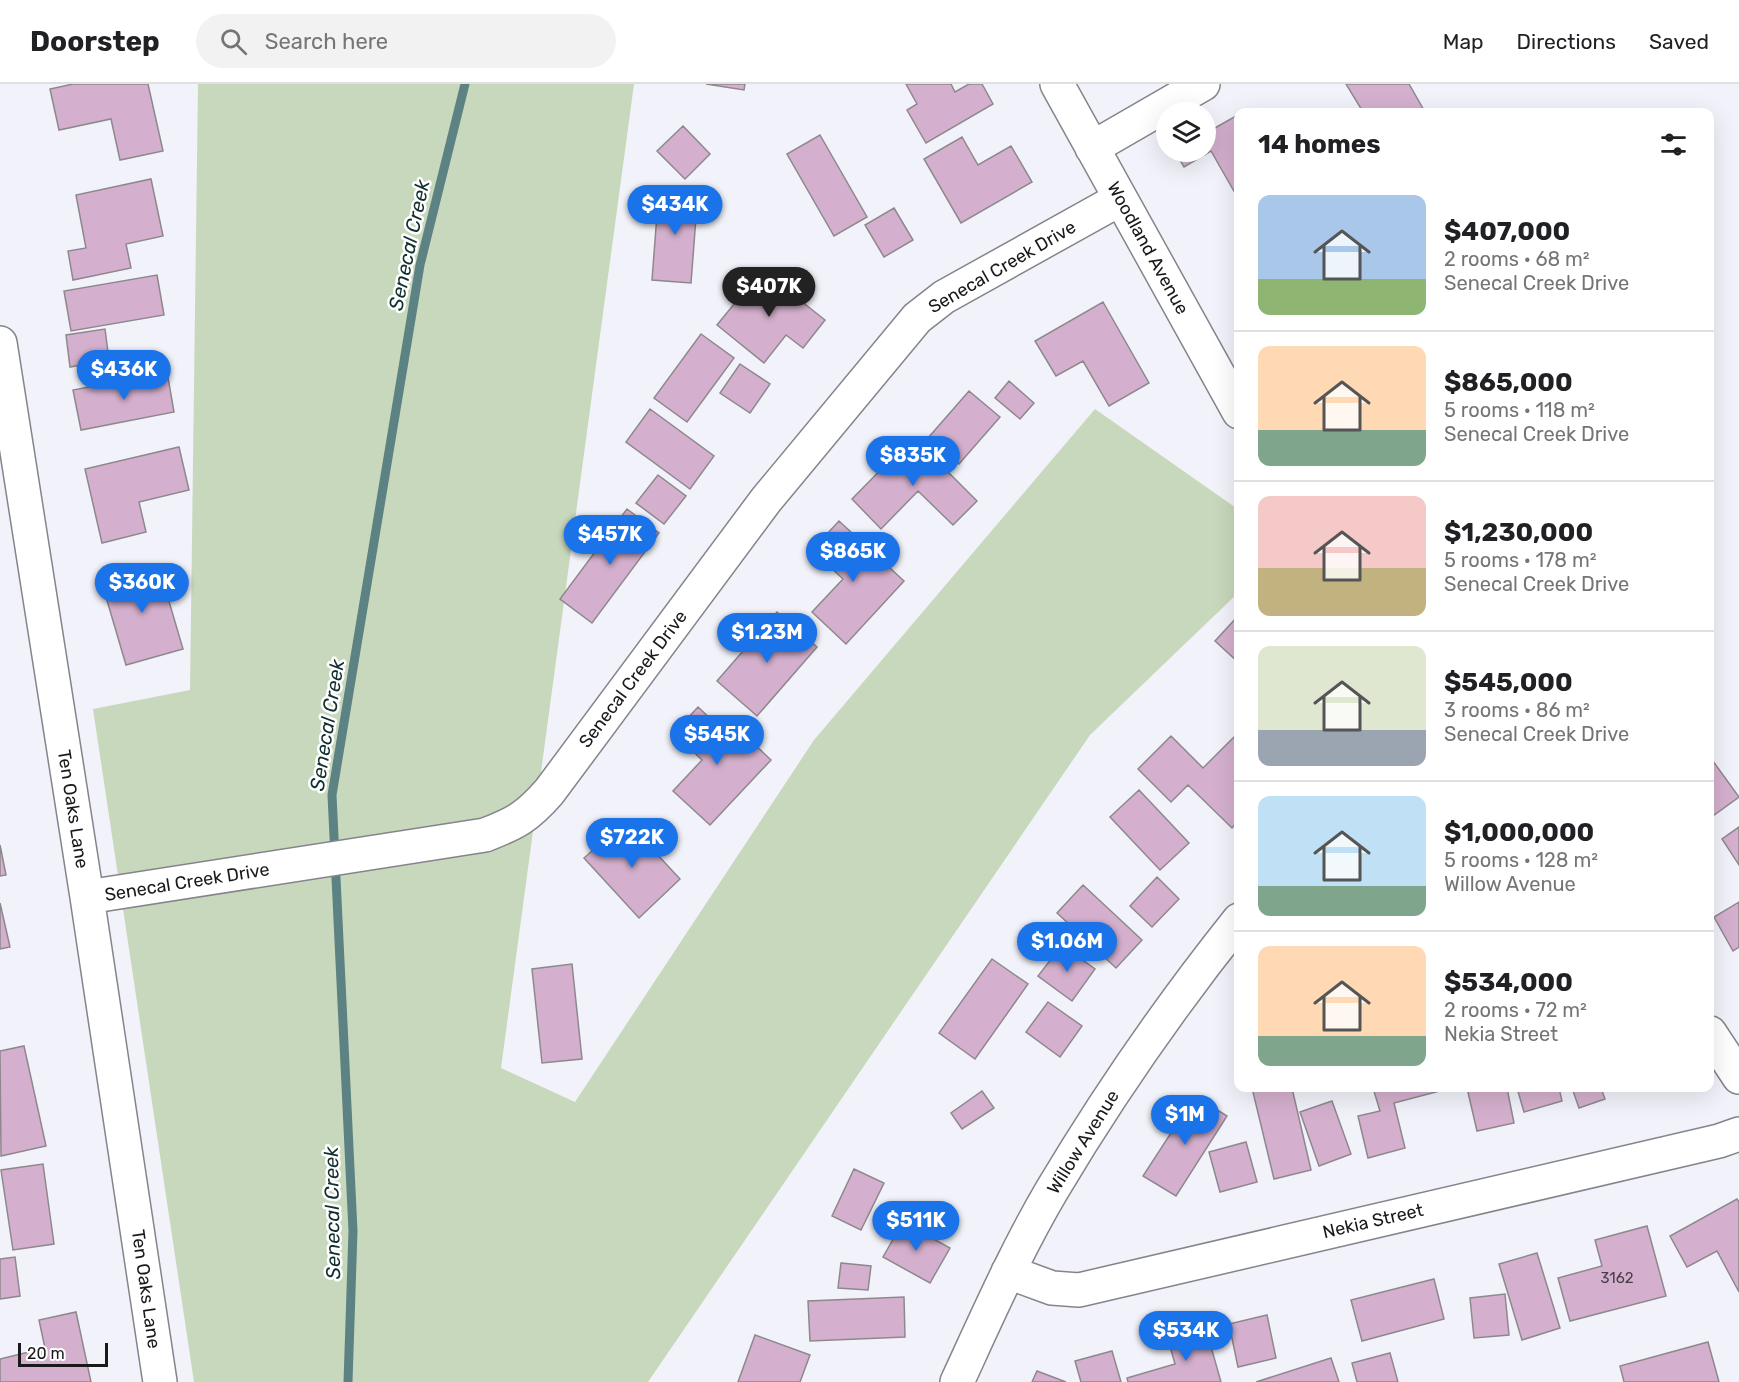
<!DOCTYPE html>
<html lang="en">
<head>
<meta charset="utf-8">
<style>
	:root { --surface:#fff; --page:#f2f2f2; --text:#202124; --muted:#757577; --line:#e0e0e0; --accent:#1a73e8 }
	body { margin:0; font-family:Rubik,sans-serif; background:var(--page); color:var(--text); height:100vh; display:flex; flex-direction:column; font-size:22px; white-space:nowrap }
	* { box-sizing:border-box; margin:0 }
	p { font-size:20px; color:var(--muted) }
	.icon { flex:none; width:33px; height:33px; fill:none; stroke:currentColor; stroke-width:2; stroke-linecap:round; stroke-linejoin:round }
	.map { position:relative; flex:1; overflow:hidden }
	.details { position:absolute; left:1234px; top:24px; width:480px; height:984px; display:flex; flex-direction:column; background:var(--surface); border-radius:12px; box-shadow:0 6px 24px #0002 }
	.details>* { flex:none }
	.fabs { position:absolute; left:1156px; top:18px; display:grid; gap:12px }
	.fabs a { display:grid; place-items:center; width:60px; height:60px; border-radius:50%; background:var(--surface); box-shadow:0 6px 24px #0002; font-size:30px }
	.scale { position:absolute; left:18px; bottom:15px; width:90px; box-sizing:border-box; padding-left:6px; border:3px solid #19191b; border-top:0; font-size:16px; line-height:21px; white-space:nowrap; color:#19191b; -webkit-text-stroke:4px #fff; paint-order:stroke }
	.price { position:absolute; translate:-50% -51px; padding:0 14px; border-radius:21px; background:var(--accent); color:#fff; font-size:20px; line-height:39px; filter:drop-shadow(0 2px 3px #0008) }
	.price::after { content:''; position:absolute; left:50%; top:36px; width:18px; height:14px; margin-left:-9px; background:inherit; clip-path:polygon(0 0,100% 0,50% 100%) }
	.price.active { background:#222; color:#fff }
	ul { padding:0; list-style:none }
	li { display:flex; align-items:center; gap:18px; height:150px; padding:0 24px }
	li+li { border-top:2px solid var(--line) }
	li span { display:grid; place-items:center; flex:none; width:168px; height:120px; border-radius:12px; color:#555 }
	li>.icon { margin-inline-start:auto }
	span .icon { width:72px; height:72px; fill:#fffc; stroke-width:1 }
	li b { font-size:26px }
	h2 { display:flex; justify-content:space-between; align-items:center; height:72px; padding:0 24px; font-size:26px }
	header { display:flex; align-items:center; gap:36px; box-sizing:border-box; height:84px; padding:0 30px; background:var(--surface); border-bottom:2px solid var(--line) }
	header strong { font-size:28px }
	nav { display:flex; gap:33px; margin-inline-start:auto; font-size:21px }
	.search { width:420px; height:54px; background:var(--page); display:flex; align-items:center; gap:15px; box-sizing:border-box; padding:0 21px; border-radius:33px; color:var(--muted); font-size:22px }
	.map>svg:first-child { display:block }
</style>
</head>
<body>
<header>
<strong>Doorstep</strong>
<div class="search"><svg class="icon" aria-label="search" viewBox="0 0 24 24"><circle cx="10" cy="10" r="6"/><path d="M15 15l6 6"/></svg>Search here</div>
<nav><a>Map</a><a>Directions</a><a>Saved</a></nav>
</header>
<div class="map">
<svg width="1739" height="1298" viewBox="0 0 1739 1298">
	<rect width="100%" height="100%" fill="#f2f2fa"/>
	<path fill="#c8d8bc" d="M198 0H634L501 984 575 1018 814 656 1095 325 1239 426V508L1090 651 648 1298H194L93 625 190 606Z"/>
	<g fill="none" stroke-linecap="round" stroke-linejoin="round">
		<path stroke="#5c8283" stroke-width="9" d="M348 1298 353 1147 332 711 420 181 465 0"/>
	</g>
	<path fill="#d4b0ce" stroke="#8e888d" stroke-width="1.5" d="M73 0H148L163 67 120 76 111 35 59 46 50 5Z
		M706 0H745L744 6Z
		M906 0H951L955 8 969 0H982L993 20 926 59 907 26 917 20Z
		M1346 0H1409L1425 28H1363Z
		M1236 32 1239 36V116L1211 67 1184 83 1175 68H1206V49Z
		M683 42 710 70 685 95 657 67Z
		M820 51 867 133 834 152 787 70Z
		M962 53 978 81 1011 62 1032 98 961 139 924 75Z
		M151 95 163 152 126 160 131 184 73 196 68 167 86 164 76 111Z
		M659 104 698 107 691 199 652 196Z
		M894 124 913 156 884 173 865 141Z
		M762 186 825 236 803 264 786 251 764 279 717 241Z
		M157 191 164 231 71 247 64 207Z
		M1103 218 1149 299 1109 322 1083 277 1056 292 1035 257Z
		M105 245 109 276 70 283 66 251Z
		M701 250 734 274 687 338 654 314Z
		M740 280 770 300 750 329 720 309Z
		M167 288 174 328 81 346 73 306Z
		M1009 297 1034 319 1020 335 995 314Z
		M969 307 1000 333 959 380 928 354Z
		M650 325 714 372 690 405 626 358Z
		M913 353 977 417 953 441 918 407 881 445 852 415Z
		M179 363 189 406 139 418 146 448 102 459 85 385Z
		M658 391 686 412 664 440 636 419Z
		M627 425 659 449 592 539 560 515Z
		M839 437 904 497 846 560 812 528 843 495 812 466Z
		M158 480 183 565 126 581 101 496Z
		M777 528 817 563 757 632 717 597Z
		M1239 531V579L1215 557Z
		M698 623 728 651 736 643 771 676 710 741 673 707 702 676 674 649Z
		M1239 648V736L1232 744 1188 701 1171 718 1138 685 1171 652 1203 684Z
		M1710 673 1739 713 1710 734Z
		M1139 706 1189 759 1160 786 1110 733Z
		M626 737 680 795 639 834 584 774Z
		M1739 743V781L1722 755Z
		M0 761 6 791 0 792Z
		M1157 793 1179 815 1152 843 1130 822Z
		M1083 801 1142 856 1116 884 1057 829Z
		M1739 818V863L1733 867 1714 833Z
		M0 819 10 863 0 865Z
		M1062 861 1095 885 1072 917 1038 892Z
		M992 875 1028 900 975 975 939 949Z
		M572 880 582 975 542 979 532 885Z
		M1048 918 1082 942 1060 973 1026 948Z
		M24 962 46 1062 1 1072 0 967Z
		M1252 1004H1292L1311 1086 1274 1095Z
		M1373 1004H1451L1394 1019 1405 1064 1368 1074 1358 1032 1380 1027Z
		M1467 1004H1507L1514 1039 1477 1047Z
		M1517 1004H1559L1562 1017 1524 1028Z
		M1572 1004H1601L1605 1015 1579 1024Z
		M982 1007 994 1024 962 1045 951 1029Z
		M1195 1012 1227 1032 1176 1112 1143 1092Z
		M1332 1017 1351 1070 1319 1082 1300 1028Z
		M1246 1058 1257 1098 1220 1108 1209 1068Z
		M43 1080 54 1160 13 1166 1 1086Z
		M854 1085 884 1099 861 1146 832 1132Z
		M1737 1115 1739 1118V1208L1717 1167 1687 1183 1670 1152Z
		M903 1138 950 1164 930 1199 883 1173Z
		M1647 1142 1666 1212 1570 1237 1558 1194 1602 1182 1595 1156Z
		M1537 1169 1560 1244 1522 1256 1499 1180Z
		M15 1173 20 1212 0 1215V1175Z
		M841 1179 871 1182 868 1206 838 1204Z
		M1434 1195 1444 1235 1362 1257 1351 1216Z
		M1505 1210 1509 1251 1474 1254 1470 1214Z
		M904 1213 905 1253 810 1257 808 1217Z
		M76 1228 91 1298H0V1275L45 1264 39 1236Z
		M1267 1231 1276 1274 1238 1283 1229 1240Z
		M1206 1245 1221 1298H1128L1127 1294 1175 1280 1168 1255Z
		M755 1251 810 1271 800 1298H738Z
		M1708 1258 1719 1298H1624L1620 1282Z
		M1112 1267 1121 1298H1081L1075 1277Z
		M1390 1269 1398 1298H1357L1352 1279Z
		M1331 1274 1339 1298H1256Z
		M1037 1287 1066 1298H1032Z"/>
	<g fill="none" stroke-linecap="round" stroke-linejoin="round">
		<defs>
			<path id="minor" d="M1057 0 1239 328
				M1092 64 1203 0
				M0 259 87 813 160 1298
				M87 813 485 751C516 739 527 733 549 708L766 416 917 234 944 213 1120 115
				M1710 949 1739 993
				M1008 1188 1052 1204 1079 1206 1719 1057 1739 1050
				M957 1298C987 1233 1016 1167 1052 1106 1108 1012 1171 921 1239 836"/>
		</defs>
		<use href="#minor" stroke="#84848b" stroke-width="36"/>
		<use href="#minor" stroke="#fff" stroke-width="33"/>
	</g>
	<g text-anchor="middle" stroke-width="5" stroke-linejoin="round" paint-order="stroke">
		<g font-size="15" fill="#483f48">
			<text x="1617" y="1199">3162</text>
		</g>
		<g font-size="18" fill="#19191b" stroke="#fff">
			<text transform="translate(1148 164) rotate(61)" y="6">Woodland Avenue</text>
			<text transform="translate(1002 183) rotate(-30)" y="6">Senecal Creek Drive</text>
			<text transform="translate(633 595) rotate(-53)" y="6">Senecal Creek Drive</text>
			<text transform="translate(73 725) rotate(81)" y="6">Ten Oaks Lane</text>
			<text transform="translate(187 798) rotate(-9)" y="6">Senecal Creek Drive</text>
			<text transform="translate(1083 1058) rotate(-58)" y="6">Willow Avenue</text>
			<text transform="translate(1373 1137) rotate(-13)" y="6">Nekia Street</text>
			<text transform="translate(146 1205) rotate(82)" y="6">Ten Oaks Lane</text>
		</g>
		<g font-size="20" font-style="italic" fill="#122f2f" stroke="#fff">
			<text transform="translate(409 161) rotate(-78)" y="7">Senecal Creek</text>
			<text transform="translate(327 641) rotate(-81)" y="7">Senecal Creek</text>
			<text transform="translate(332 1129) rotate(-91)" y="7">Senecal Creek</text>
		</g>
	</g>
</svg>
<div class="fabs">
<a><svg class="icon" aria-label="layers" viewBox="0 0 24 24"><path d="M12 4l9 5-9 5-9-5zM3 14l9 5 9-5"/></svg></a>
</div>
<div class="scale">20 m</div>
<b class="price" style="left:675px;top:152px">$434K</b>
<b class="price active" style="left:769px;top:234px">$407K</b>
<b class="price" style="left:124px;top:317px">$436K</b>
<b class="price" style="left:913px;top:403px">$835K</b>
<b class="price" style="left:610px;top:482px">$457K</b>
<b class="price" style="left:853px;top:499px">$865K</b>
<b class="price" style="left:142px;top:530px">$360K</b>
<b class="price" style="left:767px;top:580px">$1.23M</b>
<b class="price" style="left:717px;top:682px">$545K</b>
<b class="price" style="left:632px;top:785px">$722K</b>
<b class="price" style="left:1067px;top:889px">$1.06M</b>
<b class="price" style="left:1185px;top:1062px">$1M</b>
<b class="price" style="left:916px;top:1168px">$511K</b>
<b class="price" style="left:1186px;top:1278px">$534K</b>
<section class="details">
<h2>14 homes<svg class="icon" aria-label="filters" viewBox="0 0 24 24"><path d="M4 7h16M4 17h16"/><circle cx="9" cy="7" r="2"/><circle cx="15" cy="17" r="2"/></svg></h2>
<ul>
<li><span style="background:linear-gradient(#a9c7e8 70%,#8fb573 0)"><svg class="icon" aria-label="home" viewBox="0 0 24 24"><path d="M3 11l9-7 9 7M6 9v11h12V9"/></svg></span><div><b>$407,000</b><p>2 rooms · 68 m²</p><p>Senecal Creek Drive</p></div></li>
<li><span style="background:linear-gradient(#ffd9b3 70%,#7fa58c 0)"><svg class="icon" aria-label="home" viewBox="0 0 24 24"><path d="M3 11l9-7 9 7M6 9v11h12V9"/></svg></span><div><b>$865,000</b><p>5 rooms · 118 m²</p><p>Senecal Creek Drive</p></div></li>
<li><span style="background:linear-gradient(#f6c9c9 60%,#c2b280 0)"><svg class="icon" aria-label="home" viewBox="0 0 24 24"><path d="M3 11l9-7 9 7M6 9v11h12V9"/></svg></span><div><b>$1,230,000</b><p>5 rooms · 178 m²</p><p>Senecal Creek Drive</p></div></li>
<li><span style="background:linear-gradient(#dfe7d0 70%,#9aa5b1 0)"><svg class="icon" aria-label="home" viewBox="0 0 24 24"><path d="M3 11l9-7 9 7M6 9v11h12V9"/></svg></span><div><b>$545,000</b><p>3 rooms · 86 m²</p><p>Senecal Creek Drive</p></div></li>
<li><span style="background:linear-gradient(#bfe0f5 75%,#7fa58c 0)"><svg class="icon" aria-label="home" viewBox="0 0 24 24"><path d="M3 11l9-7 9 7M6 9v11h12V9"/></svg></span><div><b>$1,000,000</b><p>5 rooms · 128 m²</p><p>Willow Avenue</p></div></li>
<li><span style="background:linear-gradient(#ffd9b3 75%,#7fa58c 0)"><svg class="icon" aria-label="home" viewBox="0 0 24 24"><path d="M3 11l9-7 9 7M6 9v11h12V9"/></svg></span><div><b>$534,000</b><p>2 rooms · 72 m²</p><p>Nekia Street</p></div></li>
</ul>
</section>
</div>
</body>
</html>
